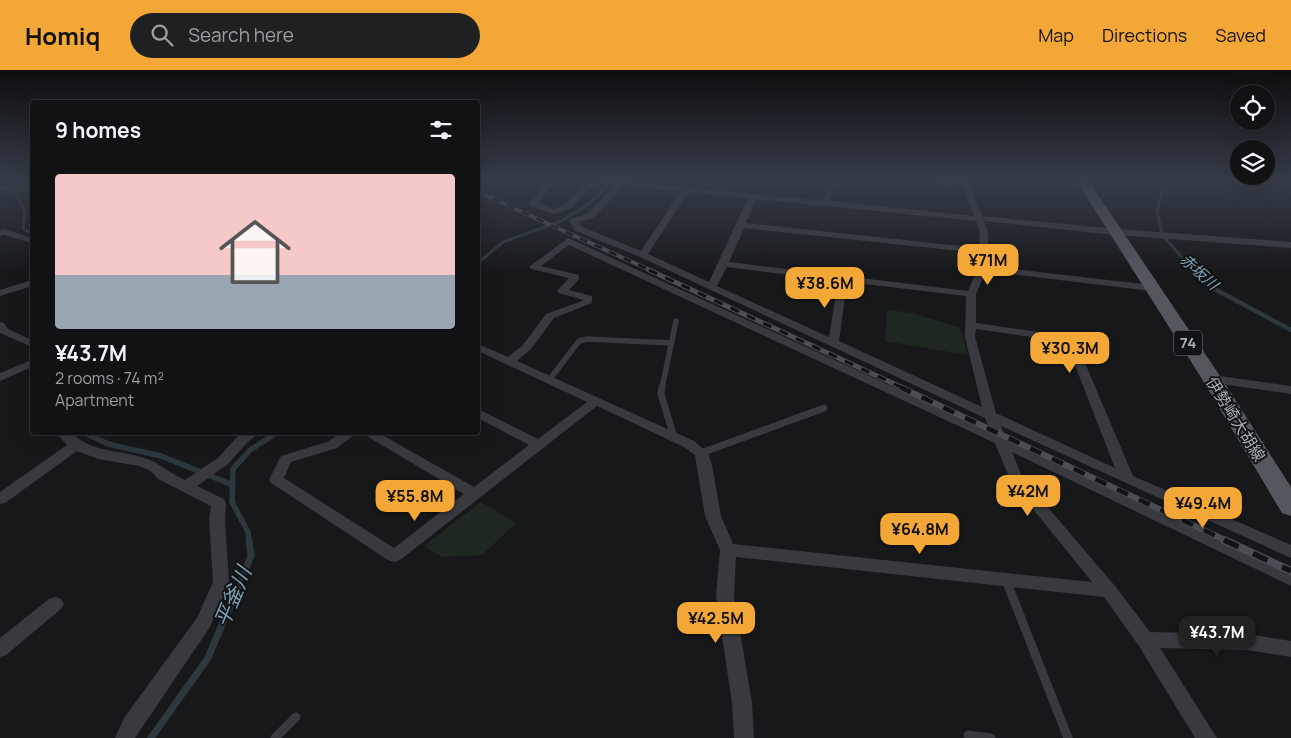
<!DOCTYPE html>
<html lang="en">
<head>
<meta charset="utf-8">
<style>
	:root { --surface:#111214; --page:#1e2022; --text:#f1f3f6; --muted:#9c9ea0; --line:#303234; --accent:#f2a737 }
	body { margin:0; font-family:Manrope,"Noto Sans JP",sans-serif; background:var(--page); color:var(--text); height:100vh; display:flex; flex-direction:column; font-size:19px; white-space:nowrap }
	* { box-sizing:border-box; margin:0 }
	p { font-size:16px; color:var(--muted) }
	.icon { flex:none; width:28px; height:28px; fill:none; stroke:currentColor; stroke-width:2; stroke-linecap:round; stroke-linejoin:round }
	.map { position:relative; flex:1; overflow:hidden }
	.panel { position:absolute; left:30px; top:30px; width:450px; height:335px; display:flex; flex-direction:column; background:var(--surface); border-radius:5px; box-shadow:0 5px 20px #0002,0 0 0 1px var(--line) }
	.panel>* { flex:none }
	.fabs { position:absolute; left:1230px; top:15px; display:grid; gap:10px }
	.fabs a { display:grid; place-items:center; width:45px; height:45px; border-radius:50%; background:var(--surface); box-shadow:0 5px 20px #0002,0 0 0 1px var(--line); font-size:25px }
	.price { position:absolute; translate:-50% -42px; padding:0 11px; border-radius:10px; background:var(--accent); color:#111; font-size:16px; line-height:32px; filter:drop-shadow(0 1px 2px #0008) }
	.price::after { content:''; position:absolute; left:50%; top:30px; width:15px; height:11px; margin-left:-8px; background:inherit; clip-path:polygon(0 0,100% 0,50% 100%) }
	.price.active { background:#222; color:#fff }
	ul { padding:0; list-style:none }
	li { display:grid; align-content:center; gap:10px; height:265px; padding:0 25px }
	li+li { border-top:1px solid var(--line) }
	li span { display:grid; place-items:center; height:155px; border-radius:5px; color:#555 }
	li>.icon { margin-inline-start:auto }
	span .icon { width:90px; height:90px; fill:#fffc; stroke-width:1 }
	li b { font-size:21px }
	h2 { display:flex; justify-content:space-between; align-items:center; height:60px; padding:0 25px; font-size:21px }
	header { display:flex; align-items:center; gap:30px; box-sizing:border-box; height:70px; padding:0 25px; background:var(--accent); color:#111 }
	header strong { font-size:24px }
	nav { display:flex; gap:28px; margin-inline-start:auto; font-size:18px }
	.search { width:350px; height:45px; background:var(--page); display:flex; align-items:center; gap:12px; box-sizing:border-box; padding:0 18px; border-radius:28px; color:var(--muted); font-size:19px }
	.map>svg:first-child { display:block }
</style>
</head>
<body>
<header>
<strong>Homiq</strong>
<div class="search"><svg class="icon" aria-label="search" viewBox="0 0 24 24"><circle cx="10" cy="10" r="6"/><path d="M15 15l6 6"/></svg>Search here</div>
<nav><a>Map</a><a>Directions</a><a>Saved</a></nav>
</header>
<div class="map">
<svg width="1291" height="668" viewBox="0 0 1291 668">
	<rect width="100%" height="100%" fill="#17181a"/>
	<path fill="#1f2820" d="M887 240 912 243 955 256 960 258 968 285 885 271Z
		M481 432 516 453 482 485 442 487 424 476Z"/>
	<g fill="none" stroke-linecap="round" stroke-linejoin="round">
		<path stroke="#2d383e" stroke-width="3" d="M24 110 20 114 17 125 25 141 23 159 32 163
			M1165 110 1157 141 1162 164 1193 201
			M478 193 503 172 559 152 578 141 592 131 612 111"/>
		<path stroke="#2d383e" stroke-width="4.5" d="M1191 200 1209 216 1291 260"/>
		<path stroke="#2d383e" stroke-width="5.5" d="M83 362 108 374 161 386 233 415
			M249 471 248 462 232 432 233 399 250 380 278 362"/>
		<path stroke="#2d383e" stroke-width="7" d="M151 668 208 588 251 486 249 470"/>
		<path stroke="#383a3f" stroke-width="5.5" d="M550 309 579 271 587 269 672 273
			M662 318 676 251"/>
		<path stroke="#383a3f" stroke-width="7" d="M662 317 661 324 674 367
			M701 383 824 338"/>
		<path stroke="#383a3f" stroke-width="9" d="M1006 510 1068 668
			M968 665 991 668
			M275 668 296 647"/>
		<path fill="#383a3f" fill-rule="evenodd" d="M549 110H556L538 133 554 139 564 135 589 112 587 110H628V112L823 131 827 110H835L830 131 974 146 963 116 914 112 911 110H968L982 146 1116 159 1291 172V178L1116 165 984 151 988 162V196L1151 215 1156 218 1151 221 986 201 976 224V253L1074 267 1133 406 1291 475V488L1001 356 1006 368 1291 502V516L1012 382 1022 407 1115 516 1150 562 1247 564 1291 571V587L1247 580 1160 578 1217 668H1195L1139 576 1104 527 736 487 734 526 752 633 754 668H734L732 633 716 526 720 480 705 446 695 385 684 377 597 336 400 490 394 492 388 490 271 413 269 410 281 386 327 372 342 362H358L337 378 291 392 284 408 394 478 464 424 360 362H377L474 417 529 375 478 348V339L538 369 587 332 478 281V274L508 287 523 275 546 244 582 231 583 230 559 223 557 221 569 208 531 199 529 197 568 168 990 361 985 348 640 187 574 160 570 151 571 149 587 144 616 115 596 113 570 139 554 144 530 136V132ZM624 116 681 121 641 181 580 156 579 152 593 148ZM688 122 748 128 709 212 648 184ZM756 129 976 151 980 162 979 178 746 153ZM744 158 979 183 978 198 968 221 729 192ZM569 175 995 373 1011 412 1092 512 733 474 721 446 712 395 708 383 694 371 517 291 531 279 554 248 592 233V226L569 220 579 209V205L541 196ZM727 197 838 211 829 267 717 216ZM847 212 966 226 965 267 982 337 839 271ZM976 259 1066 272 1115 398 996 343 975 267Z
			M0 116 32 119V123L0 120Z
			M4 159 32 168V173L4 165 0 166V160Z
			M32 210V216L0 226V220Z
			M0 252 4 253 8 259 32 270V277L0 263Z
			M32 290V297L0 311V303Z
			M1212 305 1291 316V324L1208 312 1206 309Z
			M55 362H70C96 385 118 378 147 389 161 394 171 404 185 410L218 388 237 367 244 362H260L247 373 228 394 197 416 224 429 226 433 225 450 229 512 210 557 135 668H115L124 648 197 548 213 512 209 450 211 436 158 409 151 401 139 396 98 389 77 381 5 433 0 434V422L67 375Z
			M55 527 61 529 64 534 61 539 6 585 0 587V568L49 529Z"/>
		<path fill="#54575e" fill-rule="evenodd" d="M1076 110H1088L1222 309 1291 417V446L1282 443 1202 309Z"/>
		<defs>
			<path id="rail-far3" d="M478 122 652 201"/>
			<path id="rail-far2" d="M649 200 903 318"/>
			<path id="rail-far1" d="M900 317 1227 471"/>
			<path id="rail" d="M1224 470 1291 501"/>
		</defs>
		<use href="#rail-far3" stroke="#4b4e54" stroke-width="4"/>
		<use href="#rail-far2" stroke="#4b4e54" stroke-width="5"/>
		<use href="#rail-far1" stroke="#4b4e54" stroke-width="6"/>
		<use href="#rail" stroke="#4b4e54" stroke-width="8"/>
		<use href="#rail-far3" stroke="#121315" stroke-width="2.5" stroke-dasharray="8" stroke-linecap="butt"/>
		<use href="#rail-far2" stroke="#121315" stroke-width="3" stroke-dasharray="9" stroke-linecap="butt"/>
		<use href="#rail-far1" stroke="#121315" stroke-width="4.5" stroke-dasharray="12" stroke-linecap="butt"/>
		<use href="#rail" stroke="#121315" stroke-width="5.5" stroke-dasharray="16" stroke-linecap="butt"/>
	</g>
	<linearGradient id="sky" x2="0" y2="1"><stop stop-color="#0d0d0e"/><stop offset="0.54" stop-color="#363d49"/><stop offset="1" stop-color="#363d49" stop-opacity="0"/></linearGradient>
	<rect width="1291" height="204" fill="url(#sky)"/>
	<g text-anchor="middle" stroke-width="4" stroke-linejoin="round" paint-order="stroke">
		<g font-size="15" font-style="italic" fill="#81a0b4" stroke="#121315">
			<text transform="translate(1199 202) rotate(42)" y="5">赤坂川</text>
		</g>
		<rect fill="#121315" stroke="#7c8188" stroke-width="1" x="1174" y="260.5" width="28" height="25" rx="4"/>
		<g font-size="15" font-weight="bold" fill="#aab0b9">
			<text x="1188" y="278">74</text>
		</g>
		<g font-size="16" fill="#aab0b9" stroke="#121315">
			<text transform="translate(1236 349) rotate(58)" y="6">伊勢崎大胡線</text>
		</g>
		<g font-size="21" font-style="italic" fill="#81a0b4" stroke="#121315">
			<text transform="translate(233 527) rotate(-67)" y="7">平釜川</text>
		</g>
	</g>
</svg>
<div class="fabs">
<a><svg class="icon" aria-label="locate" viewBox="0 0 24 24"><circle cx="12" cy="12" r="6"/><path d="M12 2v4M12 18v4M2 12h4M18 12h4"/></svg></a>
<a><svg class="icon" aria-label="layers" viewBox="0 0 24 24"><path d="M12 4l9 5-9 5-9-5zM3 14l9 5 9-5"/></svg></a>
</div>
<b class="price" style="left:988px;top:216px">¥71M</b>
<b class="price" style="left:825px;top:239px">¥38.6M</b>
<b class="price" style="left:1070px;top:304px">¥30.3M</b>
<b class="price" style="left:1028px;top:447px">¥42M</b>
<b class="price" style="left:415px;top:452px">¥55.8M</b>
<b class="price" style="left:1203px;top:459px">¥49.4M</b>
<b class="price" style="left:920px;top:485px">¥64.8M</b>
<b class="price" style="left:716px;top:574px">¥42.5M</b>
<b class="price active" style="left:1217px;top:588px">¥43.7M</b>
<section class="panel">
<h2>9 homes<svg class="icon" aria-label="filters" viewBox="0 0 24 24"><path d="M4 7h16M4 17h16"/><circle cx="9" cy="7" r="2"/><circle cx="15" cy="17" r="2"/></svg></h2>
<ul>
<li><span style="background:linear-gradient(#f6c9c9 65%,#9aa5b1 0)"><svg class="icon" aria-label="home" viewBox="0 0 24 24"><path d="M3 11l9-7 9 7M6 9v11h12V9"/></svg></span><div><b>¥43.7M</b><p>2 rooms · 74 m²</p><p>Apartment</p></div></li>
</ul>
</section>
</div>
</body>
</html>
